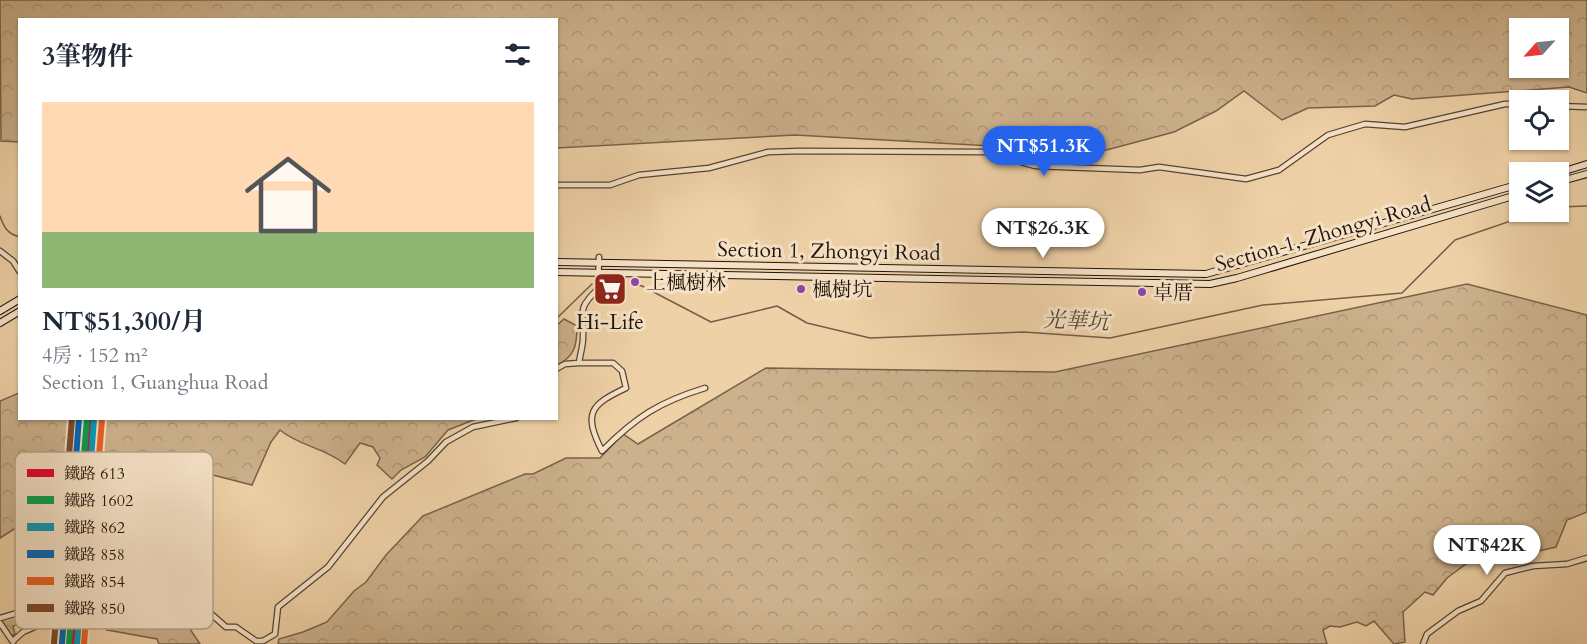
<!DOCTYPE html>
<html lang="zh-TW">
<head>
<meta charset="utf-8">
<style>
	:root { --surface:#fff; --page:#f6f6f7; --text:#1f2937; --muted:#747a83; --accent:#2563eb }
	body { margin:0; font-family:Cardo,"Noto Serif TC",serif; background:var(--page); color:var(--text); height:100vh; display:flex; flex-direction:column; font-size:22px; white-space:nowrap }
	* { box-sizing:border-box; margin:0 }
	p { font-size:20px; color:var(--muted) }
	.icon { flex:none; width:33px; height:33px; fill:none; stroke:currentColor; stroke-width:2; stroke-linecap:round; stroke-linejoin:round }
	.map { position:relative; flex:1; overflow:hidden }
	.sheet { position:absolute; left:18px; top:18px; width:540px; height:402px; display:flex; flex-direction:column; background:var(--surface); border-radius:0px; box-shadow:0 2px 4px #0004 }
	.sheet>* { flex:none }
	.needle { width:39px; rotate:243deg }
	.fabs { position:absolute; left:1509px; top:18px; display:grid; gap:12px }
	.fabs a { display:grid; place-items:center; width:60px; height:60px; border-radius:0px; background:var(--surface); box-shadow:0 2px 4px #0004; font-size:30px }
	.price { position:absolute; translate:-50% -51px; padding:0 14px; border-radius:21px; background:#fff; color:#222; font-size:20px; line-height:39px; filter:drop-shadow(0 2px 3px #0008) }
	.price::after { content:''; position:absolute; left:50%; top:36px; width:18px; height:14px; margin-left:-9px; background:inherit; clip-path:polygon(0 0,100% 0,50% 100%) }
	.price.active { background:var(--accent); color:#fff }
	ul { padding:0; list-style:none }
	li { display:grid; align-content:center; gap:12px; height:318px; padding:0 24px }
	li span { display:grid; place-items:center; height:186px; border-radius:0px; color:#555 }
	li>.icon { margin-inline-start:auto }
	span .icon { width:108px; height:108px; fill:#fffc; stroke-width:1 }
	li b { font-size:26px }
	h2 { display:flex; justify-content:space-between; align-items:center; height:72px; padding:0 24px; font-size:26px }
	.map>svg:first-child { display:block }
</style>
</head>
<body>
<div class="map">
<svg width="1587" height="644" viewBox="0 0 1587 644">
	<defs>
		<pattern id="forest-crowns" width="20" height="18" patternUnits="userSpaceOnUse" patternTransform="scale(1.5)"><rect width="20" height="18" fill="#ccb18c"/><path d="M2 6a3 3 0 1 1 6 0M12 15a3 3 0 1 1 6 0" fill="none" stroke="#af9777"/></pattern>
	</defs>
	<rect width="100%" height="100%" fill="#efd1a7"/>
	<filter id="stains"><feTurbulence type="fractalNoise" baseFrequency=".00333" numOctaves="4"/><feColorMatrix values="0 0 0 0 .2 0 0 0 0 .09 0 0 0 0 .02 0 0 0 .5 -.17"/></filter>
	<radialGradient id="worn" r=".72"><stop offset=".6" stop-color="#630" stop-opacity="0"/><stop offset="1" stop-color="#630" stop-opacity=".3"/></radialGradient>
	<path fill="url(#forest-crowns)" stroke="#76634b" stroke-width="1.5" fill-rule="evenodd" d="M0 0H1587V93L1569 87 1412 99 1394 95 1375 106 1308 108 1282 120 1244 91 1216 111 1174 132 1099 152 795 135 557 148 556 20H20L19 142 1 141ZM1558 28V68H1520V28Z
		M1467 284 1587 315V512L1567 520 1556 547 1521 555 1516 564 1470 561 1447 578 1433 595 1425 592 1403 612 1405 642 1394 644 1374 621 1366 626 1357 622 1340 627 1330 626 1323 630 1327 644H278L279 639 303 632 327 622 354 591 366 582 386 555 423 516 525 474H533L566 458H600L623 434 638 444 766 368 1055 372Z
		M564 319 577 326C577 346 575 356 556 366V326Z
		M19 393 20 418 476 419 448 430 425 457 401 470 392 479 377 465 380 458 373 447 360 443 345 464C325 448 299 446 280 430L271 442 252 485 170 464 157 467 150 501 116 499 69 507 53 504 0 538V401Z
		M114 571 167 586 181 598 174 605 200 644H159L157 639 107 630C120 616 134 614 152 613 131 594 122 585 94 597L86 591C71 604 56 619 37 625 29 627 22 622 13 626L15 634 10 636 1 621C13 612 29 615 42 608 68 594 85 579 114 571Z"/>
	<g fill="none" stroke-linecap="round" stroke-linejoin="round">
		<path stroke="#725f48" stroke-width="1.5" d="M1558 207 1587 206
			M0 216C4 227 7 234 20 237
			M636 285 642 286 711 322 777 306 807 323 870 338 1024 332 1110 338 1263 305 1402 293 1455 240 1537 212
			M556 319 592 284"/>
		<defs>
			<path id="street" d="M1558 106 1587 107
				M556 185H610L639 175 709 168 768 152 800 151 985 152 1035 166 1140 170 1159 167 1246 179 1279 170 1328 135 1365 124 1405 127 1505 104H1520
				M0 251 13 261 20 272
				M599 257 598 289C576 310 584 311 583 338 583 346 580 355 579 363H613L622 371 626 388C590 405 583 413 602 451 636 417 659 402 705 388
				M556 369 565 364 579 363
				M0 618 38 607 78 580 119 566 168 580 185 591 226 627H236L256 641H263L275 634 278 607 328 567 383 497 428 461 446 442 473 427 516 418
				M0 623 13 642
				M13 641 23 632 72 611
				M1423 644 1427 634 1458 611 1481 601 1505 573 1533 566 1567 564 1587 558"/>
			<path id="secondary" d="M1550 170 1551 172
				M1558 173 1587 164
				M1558 182 1587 174
				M556 262 1206 274 1520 184
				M556 272 1210 284 1237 278 1520 194
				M0 311 20 299
				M0 323 20 311"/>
		</defs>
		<use href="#street" stroke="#544431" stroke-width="7"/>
		<use href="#secondary" stroke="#20150a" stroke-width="8"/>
		<use href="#street" stroke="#f5e1c6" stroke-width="4.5"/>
		<use href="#secondary" stroke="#f5e1c6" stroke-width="6"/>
		<defs>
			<path id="rail-1" d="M73 644 92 418"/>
			<path id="rail-2" d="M69 644 87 418"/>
			<path id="rail-3" d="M77 644 94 419"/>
			<path id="rail-4" d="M62 643 79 418"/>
			<path id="rail-5" d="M84 644 102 419"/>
			<path id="rail-6" d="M54 643 72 418"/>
		</defs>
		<use href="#rail-1" stroke="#f5e1c6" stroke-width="10"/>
		<use href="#rail-2" stroke="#f5e1c6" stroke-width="10"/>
		<use href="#rail-3" stroke="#f5e1c6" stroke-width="10"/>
		<use href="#rail-4" stroke="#f5e1c6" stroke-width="10"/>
		<use href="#rail-5" stroke="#f5e1c6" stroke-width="10"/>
		<use href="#rail-6" stroke="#f5e1c6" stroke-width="10"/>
		<use href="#rail-1" stroke="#e4002b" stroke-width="6"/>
		<use href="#rail-2" stroke="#029f4d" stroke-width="6"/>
		<use href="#rail-3" stroke="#039aba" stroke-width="6"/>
		<use href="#rail-4" stroke="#0065bd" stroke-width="6"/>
		<use href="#rail-5" stroke="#e86121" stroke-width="6"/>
		<use href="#rail-6" stroke="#7a4b2a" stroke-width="6"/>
	</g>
	<defs>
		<symbol id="supermarket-square" viewBox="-11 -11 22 22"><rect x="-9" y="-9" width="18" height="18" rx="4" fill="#8f2418" stroke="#f5e1c6"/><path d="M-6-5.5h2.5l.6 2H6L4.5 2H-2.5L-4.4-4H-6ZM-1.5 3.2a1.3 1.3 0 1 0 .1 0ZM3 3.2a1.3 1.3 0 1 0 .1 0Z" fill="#fff"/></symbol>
	</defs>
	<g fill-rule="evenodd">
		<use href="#supermarket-square" x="591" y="270" width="38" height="38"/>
	</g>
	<g fill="#8e44ad" stroke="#f5e1c6" stroke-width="2">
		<circle cx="635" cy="282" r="5"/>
		<circle cx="801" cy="289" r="5"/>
		<circle cx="1142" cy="292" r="5"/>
	</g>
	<g text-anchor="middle" stroke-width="6" stroke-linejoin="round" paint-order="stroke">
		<g font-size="20" fill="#20150a" stroke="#f5e1c6" text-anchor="start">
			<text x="646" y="289">上楓樹林</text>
			<text x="812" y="296">楓樹坑</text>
			<text x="1153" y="299">卓厝</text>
		</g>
		<g font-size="21" fill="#20150a" stroke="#f5e1c6">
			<text transform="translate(1323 234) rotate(-16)" y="7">Section 1, Zhongyi Road</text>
			<text transform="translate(829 251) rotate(1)" y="7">Section 1, Zhongyi Road</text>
		</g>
		<g font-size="21" fill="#20150a" stroke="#f5e1c6">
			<text x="610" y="329">Hi-Life</text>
		</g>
		<g font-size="22" font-style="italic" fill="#574734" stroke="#f5e1c6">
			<text transform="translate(1076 320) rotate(2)" y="8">光華坑</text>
		</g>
	</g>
	<rect x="15" y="452" width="198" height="177" rx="9" fill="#f5e1c6" stroke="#b5a48e" stroke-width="1.5"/>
	<rect x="27" y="469" width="27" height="8" fill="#e4002b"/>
	<rect x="27" y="496" width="27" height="8" fill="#029f4d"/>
	<rect x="27" y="523" width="27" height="8" fill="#039aba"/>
	<rect x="27" y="550" width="27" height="8" fill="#0065bd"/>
	<rect x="27" y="577" width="27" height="8" fill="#e86121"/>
	<rect x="27" y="604" width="27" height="8" fill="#7a4b2a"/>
	<g font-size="16" fill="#20150a">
		<text x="64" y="479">鐵路 613</text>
		<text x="64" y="506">鐵路 1602</text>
		<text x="64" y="533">鐵路 862</text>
		<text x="64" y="560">鐵路 858</text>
		<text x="64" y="587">鐵路 854</text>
		<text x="64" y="614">鐵路 850</text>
	</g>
	<rect width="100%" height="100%" filter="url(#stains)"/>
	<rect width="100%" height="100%" fill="url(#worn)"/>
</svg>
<div class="fabs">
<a><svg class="needle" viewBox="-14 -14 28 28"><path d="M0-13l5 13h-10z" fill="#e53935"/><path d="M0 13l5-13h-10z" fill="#747a83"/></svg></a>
<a><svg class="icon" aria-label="locate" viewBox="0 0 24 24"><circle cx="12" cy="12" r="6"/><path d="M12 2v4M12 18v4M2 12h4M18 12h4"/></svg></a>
<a><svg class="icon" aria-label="layers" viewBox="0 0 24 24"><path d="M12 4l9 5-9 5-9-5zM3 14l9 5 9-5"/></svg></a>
</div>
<b class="price active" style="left:1044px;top:177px">NT$51.3K</b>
<b class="price" style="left:1043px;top:259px">NT$26.3K</b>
<b class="price" style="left:1487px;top:576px">NT$42K</b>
<section class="sheet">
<h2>3筆物件<svg class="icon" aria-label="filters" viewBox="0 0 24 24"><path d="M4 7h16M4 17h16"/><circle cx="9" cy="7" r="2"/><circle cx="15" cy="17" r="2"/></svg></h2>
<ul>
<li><span style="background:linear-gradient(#ffd9b3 70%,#8fb573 0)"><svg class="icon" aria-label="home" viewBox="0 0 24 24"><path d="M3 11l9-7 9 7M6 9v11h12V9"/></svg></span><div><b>NT$51,300/月</b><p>4房 · 152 m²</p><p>Section 1, Guanghua Road</p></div></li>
</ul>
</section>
</div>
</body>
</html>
